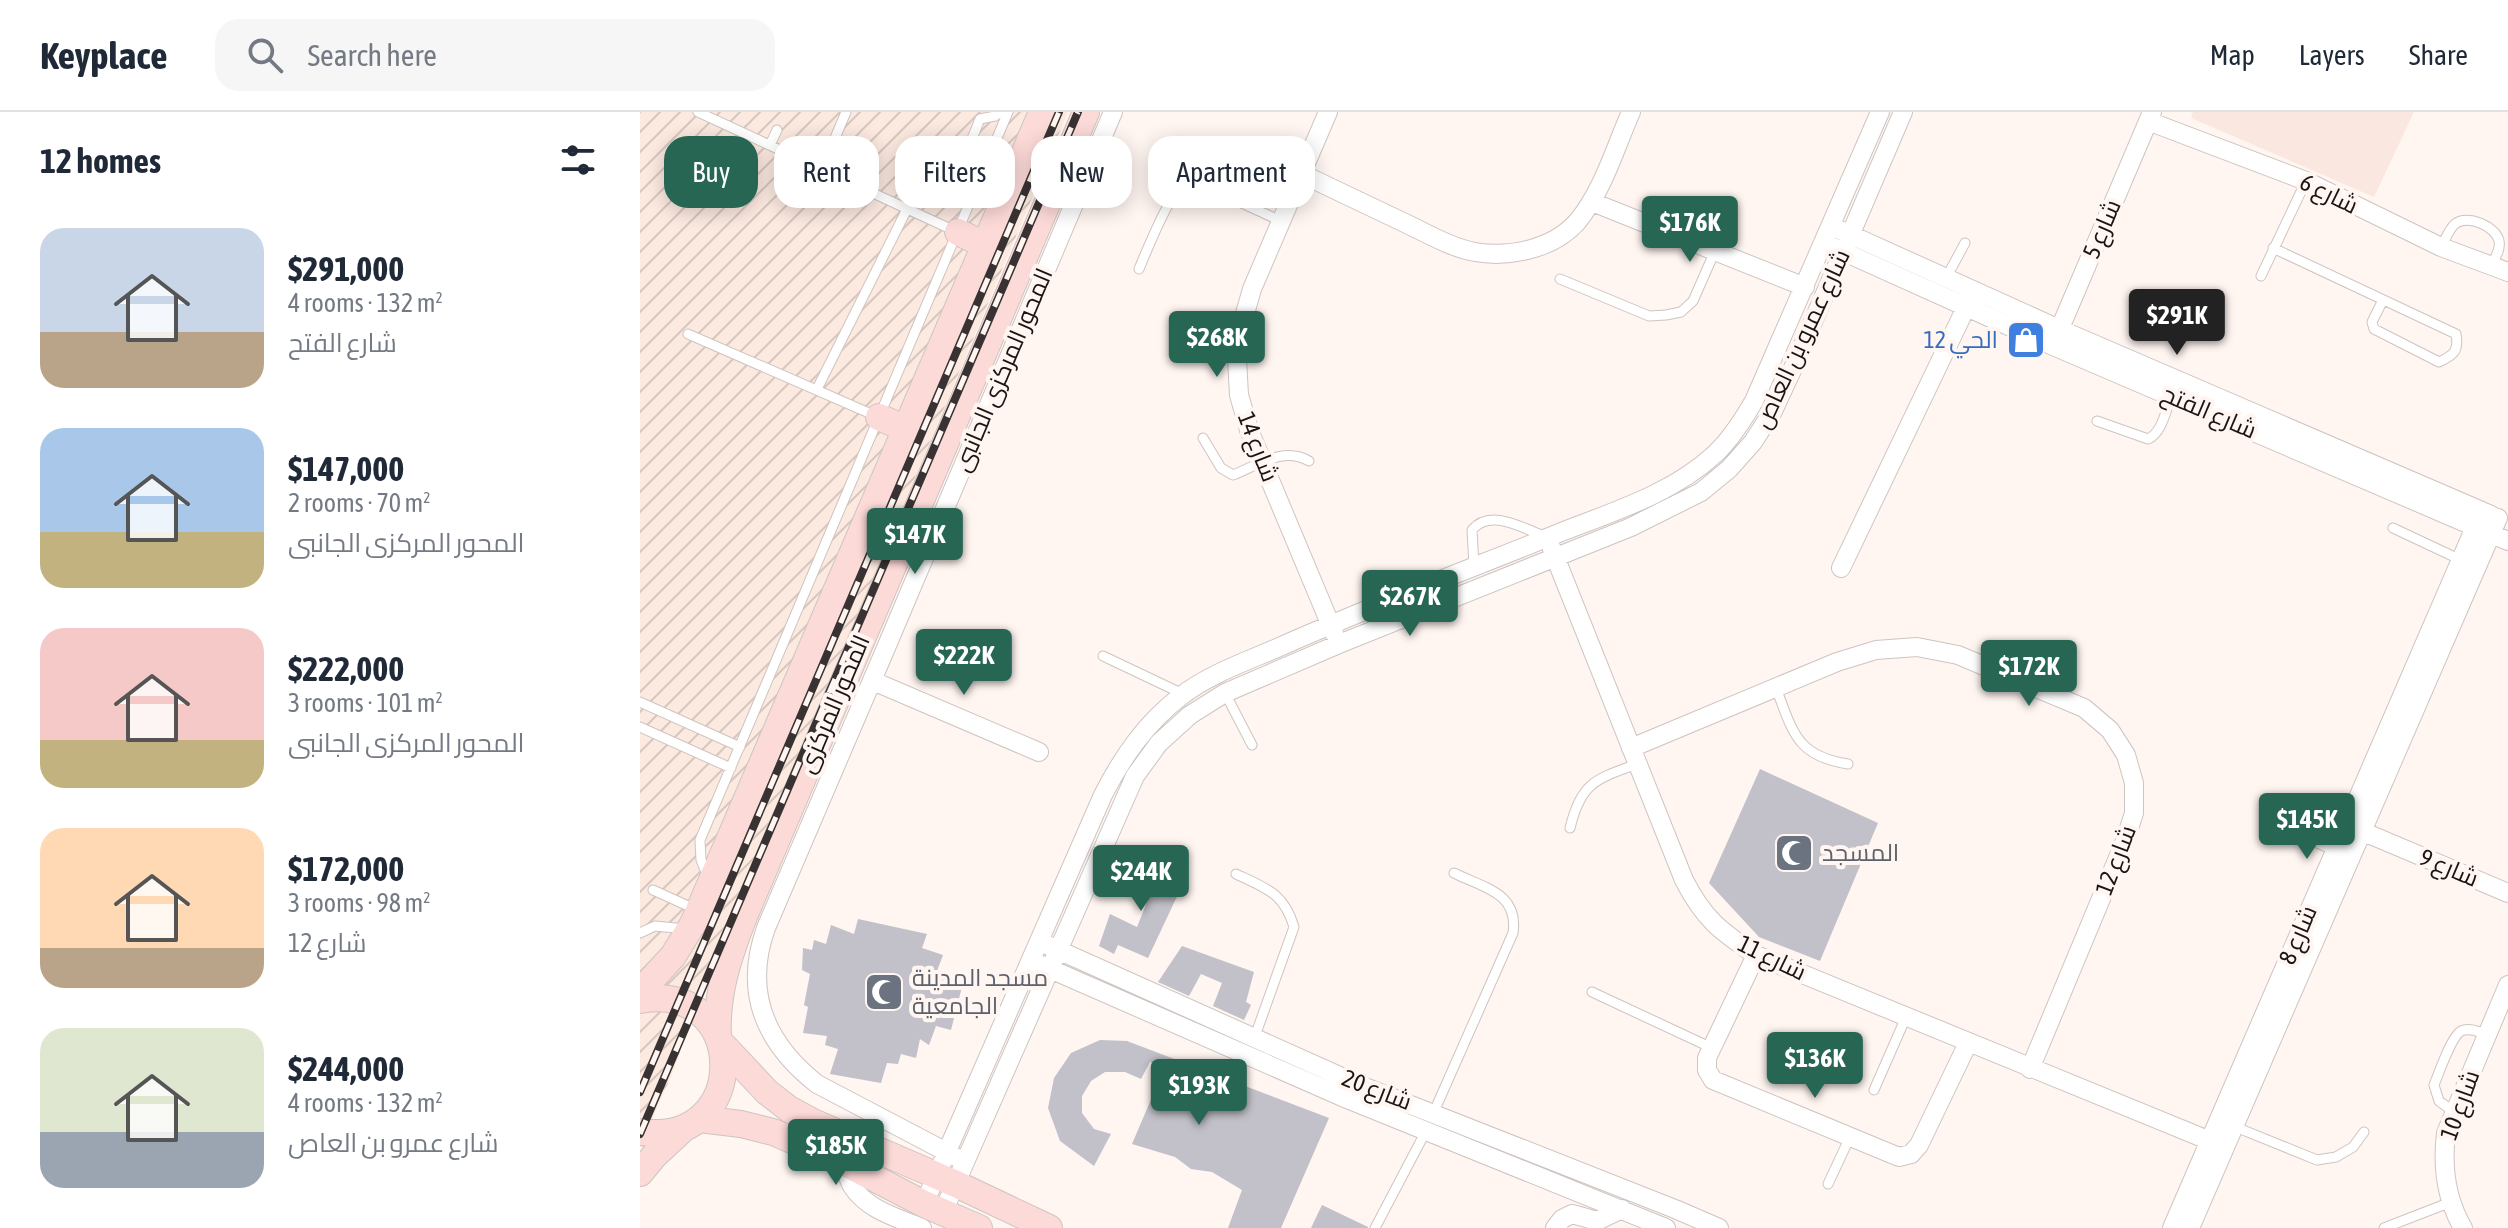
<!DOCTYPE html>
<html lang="en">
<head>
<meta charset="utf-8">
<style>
	:root { --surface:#fff; --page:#f6f6f7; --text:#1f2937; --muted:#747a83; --line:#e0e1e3; --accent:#266653 }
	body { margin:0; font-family:"Asap Condensed",Cairo,sans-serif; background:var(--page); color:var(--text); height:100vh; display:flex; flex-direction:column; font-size:30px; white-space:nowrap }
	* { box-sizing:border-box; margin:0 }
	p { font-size:26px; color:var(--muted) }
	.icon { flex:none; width:44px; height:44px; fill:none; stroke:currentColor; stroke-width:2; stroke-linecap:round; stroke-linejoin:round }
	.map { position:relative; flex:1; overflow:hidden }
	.panel { display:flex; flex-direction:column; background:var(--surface); width:640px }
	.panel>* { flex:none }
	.top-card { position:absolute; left:24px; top:24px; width:760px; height:72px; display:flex; gap:16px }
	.price { position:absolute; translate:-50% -68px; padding:0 18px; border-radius:8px; background:var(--accent); color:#fff; font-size:26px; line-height:52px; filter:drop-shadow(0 2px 4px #0008) }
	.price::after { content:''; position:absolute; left:50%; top:48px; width:24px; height:18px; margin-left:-12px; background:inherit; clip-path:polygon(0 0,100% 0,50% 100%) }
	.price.selected { background:#222; color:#fff }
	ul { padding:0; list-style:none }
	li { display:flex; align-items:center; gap:24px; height:200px; padding:0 40px }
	li span { display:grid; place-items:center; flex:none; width:224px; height:160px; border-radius:24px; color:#555 }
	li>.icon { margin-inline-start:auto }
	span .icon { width:96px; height:96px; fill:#fffc; stroke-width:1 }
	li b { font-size:34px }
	h2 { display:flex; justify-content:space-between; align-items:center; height:96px; padding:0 40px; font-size:34px }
	.tag { padding:0 28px; border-radius:24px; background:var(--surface); box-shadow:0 4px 20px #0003; font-size:28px; line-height:72px }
	.tag.selected { background:var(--accent); color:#fff }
	header { display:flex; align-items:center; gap:48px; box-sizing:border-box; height:112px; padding:0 40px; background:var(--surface); border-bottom:2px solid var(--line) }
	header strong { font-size:38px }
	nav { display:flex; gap:44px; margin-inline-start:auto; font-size:28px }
	.search { width:560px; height:72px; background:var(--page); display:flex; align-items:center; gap:20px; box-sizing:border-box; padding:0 28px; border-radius:24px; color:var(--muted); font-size:30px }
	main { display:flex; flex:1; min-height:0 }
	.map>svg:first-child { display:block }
</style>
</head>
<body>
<header>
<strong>Keyplace</strong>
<div class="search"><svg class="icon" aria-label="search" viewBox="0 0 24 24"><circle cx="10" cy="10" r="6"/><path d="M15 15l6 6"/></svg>Search here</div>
<nav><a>Map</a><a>Layers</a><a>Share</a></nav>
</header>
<main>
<section class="panel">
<h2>12 homes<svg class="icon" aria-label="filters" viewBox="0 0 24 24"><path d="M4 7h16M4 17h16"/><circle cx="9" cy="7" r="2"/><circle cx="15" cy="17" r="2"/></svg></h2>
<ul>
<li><span style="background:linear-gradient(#c9d6e8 65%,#b9a48a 0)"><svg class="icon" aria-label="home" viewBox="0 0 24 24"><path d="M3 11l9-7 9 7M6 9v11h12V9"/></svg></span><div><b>$291,000</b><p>4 rooms · 132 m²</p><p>شارع الفتح</p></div></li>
<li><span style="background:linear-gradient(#a9c7e8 65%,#c2b280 0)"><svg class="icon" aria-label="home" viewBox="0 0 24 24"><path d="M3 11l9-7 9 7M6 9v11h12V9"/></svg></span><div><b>$147,000</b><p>2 rooms · 70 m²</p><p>المحور المركزى الجانبى</p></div></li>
<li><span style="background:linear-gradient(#f6c9c9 70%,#c2b280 0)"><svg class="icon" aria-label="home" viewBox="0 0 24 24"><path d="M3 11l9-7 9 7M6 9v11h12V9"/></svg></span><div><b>$222,000</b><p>3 rooms · 101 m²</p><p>المحور المركزى الجانبى</p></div></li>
<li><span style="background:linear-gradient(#ffd9b3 75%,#b9a48a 0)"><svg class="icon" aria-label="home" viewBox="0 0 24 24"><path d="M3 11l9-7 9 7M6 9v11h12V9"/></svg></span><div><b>$172,000</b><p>3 rooms · 98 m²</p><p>شارع 12</p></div></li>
<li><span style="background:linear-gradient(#dfe7d0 65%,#9aa5b1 0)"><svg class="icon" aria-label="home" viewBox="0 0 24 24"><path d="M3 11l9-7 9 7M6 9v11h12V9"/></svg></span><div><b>$244,000</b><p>4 rooms · 132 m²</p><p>شارع عمرو بن العاص</p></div></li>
</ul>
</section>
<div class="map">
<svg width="1868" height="1116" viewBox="0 0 1868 1116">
	<defs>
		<pattern id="industrial-furrows" width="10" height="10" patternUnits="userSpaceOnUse" patternTransform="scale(2)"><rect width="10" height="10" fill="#fce9e0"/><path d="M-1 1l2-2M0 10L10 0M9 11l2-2" fill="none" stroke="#d7c7bf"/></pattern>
	</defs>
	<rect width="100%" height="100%" fill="#fff5f1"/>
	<path fill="url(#industrial-furrows)" d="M0 0H428L68 860 33 960 0 1034Z"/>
	<path fill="#f9e7e0" d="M1553 0H1774L1734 85 1551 6Z"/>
	<path fill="#c2c0c8" d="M1120 657 1238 711 1180 849 1119 825 1069 771Z
		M494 748 512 756 509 763 541 776 508 846 478 833 474 842 459 834 470 802 497 815 507 790 480 778Z
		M218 807 287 822 282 836 303 843 297 859H308L309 865 324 867 311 918 296 914 289 933 280 927 276 946 261 942 258 952 247 951 241 971 190 962 198 937 185 933 187 924 163 921 168 895 164 893 170 862 162 858 163 836 172 838 174 828 186 832 191 813 214 822Z
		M542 834 614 860 606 890 611 893 604 908 573 894 582 871 561 862 549 884 518 870Z
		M460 928 487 929 689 1006 641 1116H588L602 1078 572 1060 551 1057 535 1045 492 1032 524 957 510 950 501 967 485 960H465L451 969 442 984V1001L454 1017 471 1022 454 1054 420 1029 408 996 414 966 431 941Z
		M682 1093 728 1115V1116H671Z"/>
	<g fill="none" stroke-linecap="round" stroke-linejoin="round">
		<defs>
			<path id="lane" d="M58 0 315 119
				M130 33 137 18
				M182 57 206 0
				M331 88 318 81 315 71 316 66 340 7 355 4 361 0
				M1801 135C1805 128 1809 117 1815 112 1827 102 1856 114 1859 129 1861 137 1855 146 1851 154
				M1633 136 1816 222C1819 239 1814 243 1799 250L1734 217 1732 210 1743 188
				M499 157C506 140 528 87 539 77 546 71 554 71 562 73L641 109
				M1621 164 1666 69
				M1306 166 1325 131
				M920 167 1009 204 1026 203 1041 200 1053 189 1075 139
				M48 222 236 304
				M177 277 267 97
				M1457 309 1508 327C1522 321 1526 298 1531 285
				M563 326 581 356 593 363C618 353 644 334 669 349
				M1753 416 1821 448
				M834 455 832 418C850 396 882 416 904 424
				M463 544 543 582
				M1136 576C1153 620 1156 644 1208 652
				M585 581 612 633
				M0 590 100 635
				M0 615 91 656
				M930 716C941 670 956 667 997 652
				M1649 719 1694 738
				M596 762C626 776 644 781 654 815L614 927
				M68 765 61 748 60 728 368 0
				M13 778 57 798
				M0 821 15 814 46 817
				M952 880 1072 936
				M1234 978 1266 905
				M1814 1000 1799 989 1794 973C1799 961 1811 925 1821 919 1829 915 1839 920 1847 922
				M793 1002 873 821C879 781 844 776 814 761
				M1593 1014 1677 1048 1696 1045 1713 1035 1724 1020
				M1188 1072 1210 1025
				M735 1116 786 1019
				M1744 1116 1811 1090"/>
			<path id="street" d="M688 0 612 177 602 212 597 247 599 283 609 318 694 521
				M1508 9 1666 69 1801 135 1868 160
				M662 62C697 79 732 95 767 112 788 122 812 136 835 140 869 146 913 137 937 110 963 79 975 36 991 0
				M952 90 1165 175
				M1200 118 1419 217 1851 403
				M1193 135 1413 234 1868 429
				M1415 228 1512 0
				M912 437 1044 768C1064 807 1080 819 1116 843L1585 1035
				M1201 456 1331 185
				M233 569 399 640
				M991 636 1197 550 1236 538 1277 535 1318 543 1444 596 1470 618 1486 643 1494 671V701L1485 729 1390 957
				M1712 715 1868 781
				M407 833 715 971 1035 1097 1079 1116
				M1116 843 1067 946V958L1073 968 1259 1045 1271 1042 1279 1033 1328 931
				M401 853 707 987 1026 1116
				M316 1045 177 972C125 931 103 880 126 816 244 545 356 271 473 0
				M203 1050C206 1058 208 1067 212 1074 227 1098 258 1106 282 1116
				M284 1092 463 683C483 644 506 611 541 584 571 561 610 548 644 533 734 493 827 458 919 421 972 400 1032 382 1075 342 1091 327 1103 308 1114 289L1240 0
				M303 1100 495 664 519 631 550 603 585 581 699 532 991 415 1061 380 1089 357 1113 330 1133 299 1154 254 1263 0
				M915 1116 922 1107 932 1102 957 1109 982 1097
				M1532 1116 1842 399
				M1550 1116 1858 406
				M1823 1116C1806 1087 1802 1054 1806 1021L1868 873"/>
			<path id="secondary" d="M318 120 345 133
				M239 305 266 317
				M0 880 33 844 54 810 402 0
				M0 888C109 868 113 1036 0 1020
				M78 924C76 882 88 846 103 807L446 0
				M81 931 127 980 149 997 173 1010 316 1072 409 1116
				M59 1007 101 1012 133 1020 203 1050 284 1092 339 1116
				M0 1061 14 1044 42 1018"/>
		</defs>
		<use href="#lane" stroke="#cec4c0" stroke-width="11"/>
		<use href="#street" stroke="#cec4c0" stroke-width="20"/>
		<use href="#secondary" stroke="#cec4c0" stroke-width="28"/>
		<use href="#lane" stroke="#fff" stroke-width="9"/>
		<use href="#street" stroke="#fff" stroke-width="18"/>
		<use href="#secondary" stroke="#fcdad8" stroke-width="26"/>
		<defs>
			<path id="rail" d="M0 980 419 0
				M0 1022 438 0"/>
		</defs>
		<use href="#rail" stroke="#383332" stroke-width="8"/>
		<use href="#rail" stroke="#fff5f1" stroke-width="5" stroke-dasharray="15" stroke-linecap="butt"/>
	</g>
	<defs>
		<symbol id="shop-square" viewBox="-11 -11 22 22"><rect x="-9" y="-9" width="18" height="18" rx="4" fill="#3f7fe0" stroke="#fff5f1"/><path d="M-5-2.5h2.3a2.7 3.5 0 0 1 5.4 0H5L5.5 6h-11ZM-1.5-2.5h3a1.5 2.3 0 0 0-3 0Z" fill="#fff"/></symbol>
		<symbol id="mosque-square" viewBox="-11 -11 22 22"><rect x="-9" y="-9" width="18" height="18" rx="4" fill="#6b7280" stroke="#fff5f1"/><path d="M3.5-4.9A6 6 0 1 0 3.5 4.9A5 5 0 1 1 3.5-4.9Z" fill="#fff"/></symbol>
	</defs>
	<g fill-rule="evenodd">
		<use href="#shop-square" x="1364" y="206" width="44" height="44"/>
		<use href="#mosque-square" x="1132" y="719" width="44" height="44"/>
		<use href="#mosque-square" x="222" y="858" width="44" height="44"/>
	</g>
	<g text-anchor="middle" stroke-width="8" stroke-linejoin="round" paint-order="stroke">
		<g font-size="24" fill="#191514" stroke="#fff5f1">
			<text transform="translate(1689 82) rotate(26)" y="8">شارع 6</text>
			<text transform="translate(1462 117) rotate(-67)" y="8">شارع 5</text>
			<text transform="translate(1162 227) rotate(-65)" y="8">شارع عمرو بن العاص</text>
			<text transform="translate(363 258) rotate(-67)" y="8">المحور المركزى الجانبى</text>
			<text transform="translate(1569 300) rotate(23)" y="8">شارع الفتح</text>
			<text transform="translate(618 335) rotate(69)" y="8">شارع 14</text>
			<text transform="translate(194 592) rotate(-67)" y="8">المحور المركزى</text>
			<text transform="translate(1476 748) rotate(-69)" y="8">شارع 12</text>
			<text transform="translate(1809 756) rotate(23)" y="8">شارع 9</text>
			<text transform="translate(1658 823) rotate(-67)" y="8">شارع 8</text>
			<text transform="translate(1132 846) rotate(26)" y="8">شارع 11</text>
			<text transform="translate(737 978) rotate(21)" y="8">شارع 20</text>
			<text transform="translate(1820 993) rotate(-70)" y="8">شارع 10</text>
		</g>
		<g font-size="24" fill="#366cbe" stroke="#fff5f1" text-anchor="end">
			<text x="1358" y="236">الحي 12</text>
		</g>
		<g font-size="24" fill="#5b616d" stroke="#fff5f1" text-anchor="start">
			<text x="1182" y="749">المسجد</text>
			<text x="272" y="874">مسجد المدينة<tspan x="272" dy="28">الجامعية</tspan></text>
		</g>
	</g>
</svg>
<b class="price" style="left:1050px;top:152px">$176K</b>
<b class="price selected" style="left:1537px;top:245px">$291K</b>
<b class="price" style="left:577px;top:267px">$268K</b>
<b class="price" style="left:275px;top:464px">$147K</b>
<b class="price" style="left:770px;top:526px">$267K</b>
<b class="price" style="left:324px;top:585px">$222K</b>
<b class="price" style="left:1389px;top:596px">$172K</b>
<b class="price" style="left:1667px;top:749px">$145K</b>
<b class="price" style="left:501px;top:801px">$244K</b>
<b class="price" style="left:1175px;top:988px">$136K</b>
<b class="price" style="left:559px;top:1015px">$193K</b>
<b class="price" style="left:196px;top:1075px">$185K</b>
<div class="top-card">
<a class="tag selected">Buy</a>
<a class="tag">Rent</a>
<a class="tag">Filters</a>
<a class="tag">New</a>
<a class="tag">Apartment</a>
</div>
</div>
</main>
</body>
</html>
